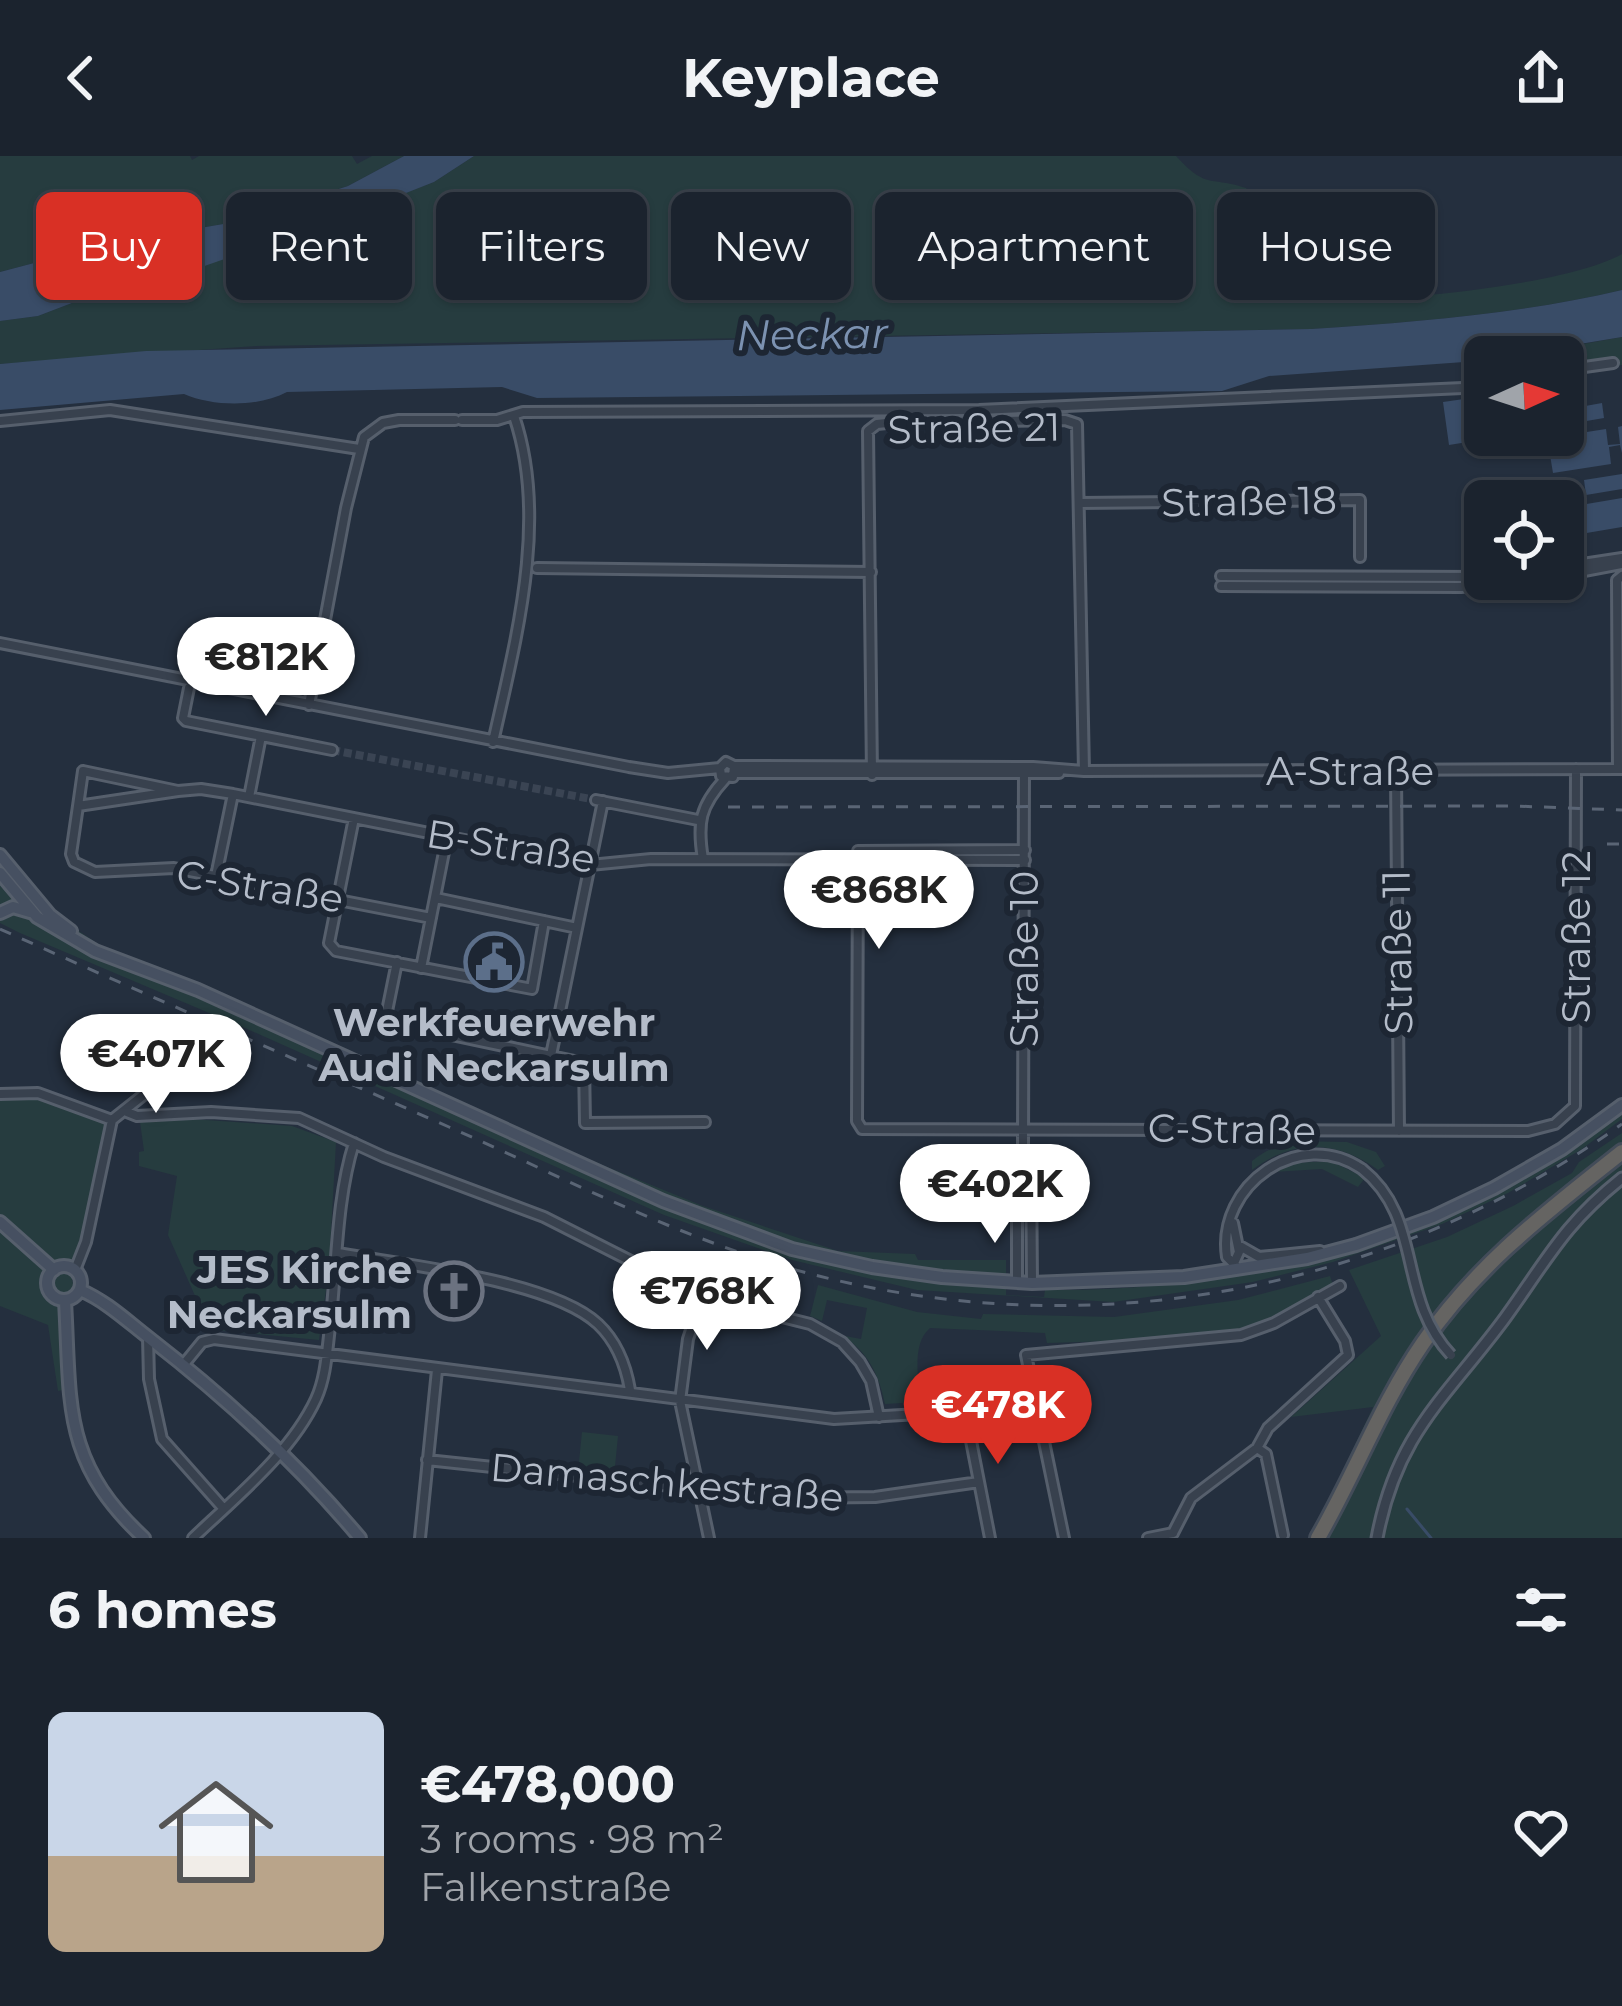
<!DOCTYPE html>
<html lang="en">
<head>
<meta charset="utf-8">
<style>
	:root { --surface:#1b232e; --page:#242b36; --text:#f1f3f6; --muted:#a0a4aa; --line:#39404a; --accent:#d93025 }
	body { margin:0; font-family:Montserrat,sans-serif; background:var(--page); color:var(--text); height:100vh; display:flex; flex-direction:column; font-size:45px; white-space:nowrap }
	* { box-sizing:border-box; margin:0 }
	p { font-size:39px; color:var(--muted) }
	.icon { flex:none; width:66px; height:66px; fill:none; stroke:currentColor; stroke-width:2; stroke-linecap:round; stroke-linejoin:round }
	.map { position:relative; height:1382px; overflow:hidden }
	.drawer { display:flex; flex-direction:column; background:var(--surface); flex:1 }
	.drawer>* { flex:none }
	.guide { position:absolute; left:36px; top:36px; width:1551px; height:108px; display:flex; gap:24px }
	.needle { width:78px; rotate:87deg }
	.tools { position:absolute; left:1464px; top:180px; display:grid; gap:24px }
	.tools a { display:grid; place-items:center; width:120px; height:120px; border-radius:18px; background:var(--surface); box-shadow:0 3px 9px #0004,0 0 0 3px var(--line); font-size:60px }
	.price { position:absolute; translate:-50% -102px; padding:0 27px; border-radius:42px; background:#fff; color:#222; font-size:39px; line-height:78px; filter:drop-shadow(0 3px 6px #0008) }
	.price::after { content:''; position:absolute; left:50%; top:72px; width:36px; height:27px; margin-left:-18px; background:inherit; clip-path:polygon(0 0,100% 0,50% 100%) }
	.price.selected { background:var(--accent); color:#fff }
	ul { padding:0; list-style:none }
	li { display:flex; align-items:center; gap:36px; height:300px; padding:0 48px }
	li span { display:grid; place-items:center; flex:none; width:336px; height:240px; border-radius:18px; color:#555 }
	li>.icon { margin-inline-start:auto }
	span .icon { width:144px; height:144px; fill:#fffc; stroke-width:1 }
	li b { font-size:51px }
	h2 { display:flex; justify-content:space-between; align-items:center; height:144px; padding:0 48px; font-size:51px }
	.pill { padding:0 42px; border-radius:18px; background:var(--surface); box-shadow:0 3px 9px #0004,0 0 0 3px var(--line); font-size:42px; line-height:108px }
	.pill.selected { background:var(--accent); color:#fff }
	header { display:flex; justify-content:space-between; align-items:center; height:156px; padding:0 48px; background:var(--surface); font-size:54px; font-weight:700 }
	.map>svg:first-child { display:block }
</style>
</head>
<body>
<header><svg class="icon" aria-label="back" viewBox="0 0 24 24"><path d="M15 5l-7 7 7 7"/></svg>Keyplace<svg class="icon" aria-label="share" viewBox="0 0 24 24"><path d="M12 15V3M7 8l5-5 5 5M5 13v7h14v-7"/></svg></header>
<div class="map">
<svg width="1622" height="1382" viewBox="0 0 1622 1382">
	<rect width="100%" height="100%" fill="#242f3e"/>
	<path fill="#263c3f" d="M0 0H190L192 4 199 0H352L357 8 372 0H404L348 30 235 66 106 88 0 116Z
		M474 0H1176C1207 34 1210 20 1246 32L1322 136V145C1391 145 1565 130 1622 98V134C1520 158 1416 166 1311 173L257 190 0 208V165L38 160 85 142 236 99 241 90 315 66H330L434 26Z
		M1622 181V209L1563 218V201H1551L1550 194Z
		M0 697C21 739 69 769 108 794L377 917 703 1050 838 1095 915 1098 918 1104H1006V1139L1044 1141 1045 1134C1171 1136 1294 1113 1412 1071 1440 1061 1471 1051 1497 1037 1544 1013 1583 980 1622 946V963L1582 993 1508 1037 1442 1068 1333 1106 1253 1126 1113 1146 917 1134 792 1104 664 1059 247 873 20 777 0 767Z
		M34 940 108 966 79 1102 71 1120 74 1131 66 1139 64 1150 63 1234 58 1235 48 1169 0 1150V941Z
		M178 962 292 970 336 986 329 1112 319 1184 217 1174 208 1169 168 1079 177 1020 139 1010V996L144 995 140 966Z
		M1622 977V1382H1311L1373 1251 1291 1261 1381 1180 1349 1114 1447 1081 1513 1050 1572 1017 1579 1006Z
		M1347 986 1376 996 1385 1010 1378 1014C1337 984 1293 983 1252 1014V1005C1280 981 1313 986 1347 986Z
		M1331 1005 1365 1022 1358 1031 1322 1013 1273 1016 1290 1007Z
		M1330 1120 1333 1129 1267 1166 1243 1173 1147 1184 1047 1187 1045 1177 930 1172C911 1188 919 1223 920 1246L885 1248C879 1219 868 1194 840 1179L861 1183 867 1152 827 1144 822 1165 810 1160 818 1129 917 1156 981 1163 983 1158 1114 1161 1238 1144Z
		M582 1276 618 1280 614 1320 578 1316Z"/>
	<path fill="#394c67" d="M404 0H474L434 26 330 67 315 66 241 90 236 99 153 128 85 142 38 160 0 165V116L106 88 235 66 348 30Z
		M1622 134V181L1478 205 1269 220 1222 235 537 242 502 231 287 236C259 251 214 251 184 238L0 254V208L146 195 1311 173C1416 166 1520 158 1622 134Z
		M1485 240V279L1505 280 1449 289 1443 246Z
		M1602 247 1604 262 1563 269V254Z
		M1622 270V297L1620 289 1609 291 1611 308 1553 317 1550 299 1578 293 1551 297 1548 282 1606 273 1608 289 1620 288 1618 271Z
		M1622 318V333L1586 339 1584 324Z
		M1622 342V371L1563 381V352Z"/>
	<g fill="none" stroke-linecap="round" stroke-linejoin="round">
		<path stroke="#394c67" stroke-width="3" d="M1407 1353 1431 1382"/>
		<path stroke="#3a4453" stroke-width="8" stroke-dasharray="8 4" stroke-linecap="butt" d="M332 594 596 644"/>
		<defs>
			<path id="minor" d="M1563 214 1613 207
				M462 264H497L523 256 979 254 1485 231
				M0 265 110 254 359 293
				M1080 347 1360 344V401
				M1563 411 1622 402
				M537 412 871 416
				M1563 419 1622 408
				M1221 420 1485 421
				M1221 430 1461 431 1538 423
				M0 487 629 611 668 617 720 612
				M189 532 183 562 186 565 332 594
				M309 549 346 352 364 281 383 267 399 264H455
				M493 586C516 483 549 363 514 260
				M734 610 733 621 721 620 720 612 726 606 734 610 1033 611 1084 615 1622 613
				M1618 613 1617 424 1622 420
				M1396 616 1399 975
				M735 617H1059
				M872 619 868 275 877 268 887 267 1065 264 1077 268 1084 615
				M178 635 78 650 83 615 178 635 201 633 233 638 590 709 651 703 1025 704
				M249 641 261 580
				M596 644 698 664
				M78 650 71 698 74 706 95 716 174 712 431 762
				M354 662 329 787 336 795 532 833 544 765
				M858 695 857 965 862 973 1528 975 1555 968 1575 950 1576 613
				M859 695 1025 694
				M703 703C697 667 700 650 725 623
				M216 720 233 638
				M436 742 577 772
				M397 806 385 865 584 907 585 967 705 966
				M421 812 447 681
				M547 919 603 645
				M0 938 38 937 112 964
				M127 956 137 960 211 956 299 962 384 1001 544 1061 702 1141 810 1168 842 1186 860 1206 871 1225 879 1261
				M112 964 209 887
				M1023 994 1031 1006 1032 1127
				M1238 1089 1259 1101 1320 1095
				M338 1097C404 1109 551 1124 598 1168 616 1185 626 1210 630 1234
				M1238 1112 1227 1101C1216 1029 1300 970 1362 1013
				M75 1114 86 1086 112 964
				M1231 1114 1239 1096 1233 1067
				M1017 1126V1006L1023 994 1024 611
				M702 1141 688 1183 680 1245 709 1382
				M148 1181 149 1223 162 1283 224 1353
				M184 1208 202 1186 214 1183 834 1263 919 1258 1032 1234
				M964 1249 990 1382
				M1257 1292 1268 1272 1348 1199 1345 1185 1318 1141
				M427 1304 782 1342 875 1341 979 1326
				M1173 1377 1191 1342 1257 1292 1266 1298 1283 1379
				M193 1382C236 1341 291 1297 316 1243 326 1221 327 1195 330 1171 337 1111 336 1044 354 987
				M420 1382 437 1214
				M1064 1382 1026 1199 1241 1179 1274 1167 1340 1130
				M1148 1382 1173 1377"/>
			<path id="tertiary" d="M1377 1382C1397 1276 1446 1242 1505 1162 1547 1104 1563 1069 1622 1022"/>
			<path id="secondary" d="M0 699 50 759 71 775
				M0 717 37 761 95 795 198 834 663 1045 792 1093 872 1111 942 1121 1032 1127 1184 1121 1307 1102 1356 1089 1433 1061 1494 1032 1562 993 1622 949
				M0 757 13 751 30 756
				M0 1066 54 1114
				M47 1127a17 17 0 1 1 34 0a17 17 0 1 1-34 0Z
				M80 1134C106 1145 127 1165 149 1182 225 1241 298 1308 360 1382
				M65 1145C71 1248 61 1305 144 1382"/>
			<path id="trunk" d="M1318 1382C1355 1318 1381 1248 1423 1187 1477 1108 1548 1055 1622 996"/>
		</defs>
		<use href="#minor" stroke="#565f6c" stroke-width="14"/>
		<use href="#tertiary" stroke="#565f6c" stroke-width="15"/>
		<use href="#secondary" stroke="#565f6c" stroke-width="16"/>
		<use href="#trunk" stroke="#434c59" stroke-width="20"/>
		<use href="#minor" stroke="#38414e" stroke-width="8"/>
		<use href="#tertiary" stroke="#38414e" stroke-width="9"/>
		<use href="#secondary" stroke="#465061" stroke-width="10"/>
		<use href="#trunk" stroke="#656462" stroke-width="14"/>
		<path stroke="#5a6575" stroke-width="3" stroke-dasharray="12 12" stroke-linecap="butt" d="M728 651 1514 650 1622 654
			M1607 688H1622
			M0 773C149 840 299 905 449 971 556 1018 663 1074 775 1108 1066 1195 1376 1144 1622 968"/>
		<defs>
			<path id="minor-bridge" d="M1362 1013C1424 1062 1396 1140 1451 1199"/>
		</defs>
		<use href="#minor-bridge" stroke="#565f6c" stroke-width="14" stroke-linecap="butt"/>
		<use href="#minor-bridge" stroke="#38414e" stroke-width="8"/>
	</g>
	<defs>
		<symbol id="civic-ring" viewBox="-11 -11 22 22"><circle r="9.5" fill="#1d2633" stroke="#5c6f8a" stroke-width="1.5"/><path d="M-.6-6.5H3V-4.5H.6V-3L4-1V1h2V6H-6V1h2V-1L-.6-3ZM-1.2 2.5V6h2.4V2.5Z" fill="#5c6f8a"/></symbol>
		<symbol id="church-ring" viewBox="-11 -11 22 22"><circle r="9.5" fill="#1d2633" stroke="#6b7280" stroke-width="1.5"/><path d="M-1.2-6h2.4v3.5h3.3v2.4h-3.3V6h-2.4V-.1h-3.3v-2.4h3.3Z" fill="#6b7280"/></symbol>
	</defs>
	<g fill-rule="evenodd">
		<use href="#civic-ring" x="461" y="773" width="66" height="66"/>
		<use href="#church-ring" x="421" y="1102" width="66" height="66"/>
	</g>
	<g text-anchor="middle" stroke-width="12" stroke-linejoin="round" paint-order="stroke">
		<g font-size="39" fill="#b4bcc9" stroke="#1d2633">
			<text transform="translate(974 272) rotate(-1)" y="14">Straße 21</text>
			<text transform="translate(1249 345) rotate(-1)" y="14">Straße 18</text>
			<text x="1350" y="629">A-Straße</text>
			<text transform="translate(511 690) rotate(9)" y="14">B-Straße</text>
			<text transform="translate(260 730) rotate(9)" y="14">C-Straße</text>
			<text transform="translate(1576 781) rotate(-90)" y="14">Straße 12</text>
			<text transform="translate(1397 796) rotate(-91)" y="14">Straße 11</text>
			<text transform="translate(1024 803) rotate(-90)" y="14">Straße 10</text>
			<text transform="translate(1232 973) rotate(1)" y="14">C-Straße</text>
			<text transform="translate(667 1326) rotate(5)" y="14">Damaschkestraße</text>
		</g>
		<g font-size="39" font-weight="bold" fill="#b4bcc9" stroke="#1d2633">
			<text x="494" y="880">Werkfeuerwehr<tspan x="494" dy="45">Audi Neckarsulm</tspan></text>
			<text x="412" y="1127" text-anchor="end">JES Kirche<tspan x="412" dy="45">Neckarsulm</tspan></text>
		</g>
		<g font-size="42" font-style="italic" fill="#7c92b1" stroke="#1d2633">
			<text transform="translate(812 178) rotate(-1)" y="15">Neckar</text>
		</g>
	</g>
</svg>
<div class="tools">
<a><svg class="needle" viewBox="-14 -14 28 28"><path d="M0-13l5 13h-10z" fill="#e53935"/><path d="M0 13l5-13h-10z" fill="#a0a4aa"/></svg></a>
<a><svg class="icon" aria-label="locate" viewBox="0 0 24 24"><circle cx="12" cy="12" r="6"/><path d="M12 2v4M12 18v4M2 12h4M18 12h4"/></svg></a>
</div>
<b class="price" style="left:266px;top:563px">€812K</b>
<b class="price" style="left:879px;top:796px">€868K</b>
<b class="price" style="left:156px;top:960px">€407K</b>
<b class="price" style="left:995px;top:1090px">€402K</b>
<b class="price" style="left:707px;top:1197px">€768K</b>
<b class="price selected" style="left:998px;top:1311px">€478K</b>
<div class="guide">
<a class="pill selected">Buy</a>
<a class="pill">Rent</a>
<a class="pill">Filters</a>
<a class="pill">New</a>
<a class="pill">Apartment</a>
<a class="pill">House</a>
</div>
</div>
<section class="drawer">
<h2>6 homes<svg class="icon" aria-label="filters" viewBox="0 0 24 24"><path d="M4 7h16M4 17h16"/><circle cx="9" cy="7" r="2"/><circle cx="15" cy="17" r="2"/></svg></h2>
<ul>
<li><span style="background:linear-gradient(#c9d6e8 60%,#b9a48a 0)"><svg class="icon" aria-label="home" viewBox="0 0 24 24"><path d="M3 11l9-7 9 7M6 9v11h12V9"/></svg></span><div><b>€478,000</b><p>3 rooms · 98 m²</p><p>Falkenstraße</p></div><svg class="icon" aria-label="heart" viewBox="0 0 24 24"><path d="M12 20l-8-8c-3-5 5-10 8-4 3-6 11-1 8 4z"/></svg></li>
</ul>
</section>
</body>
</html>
